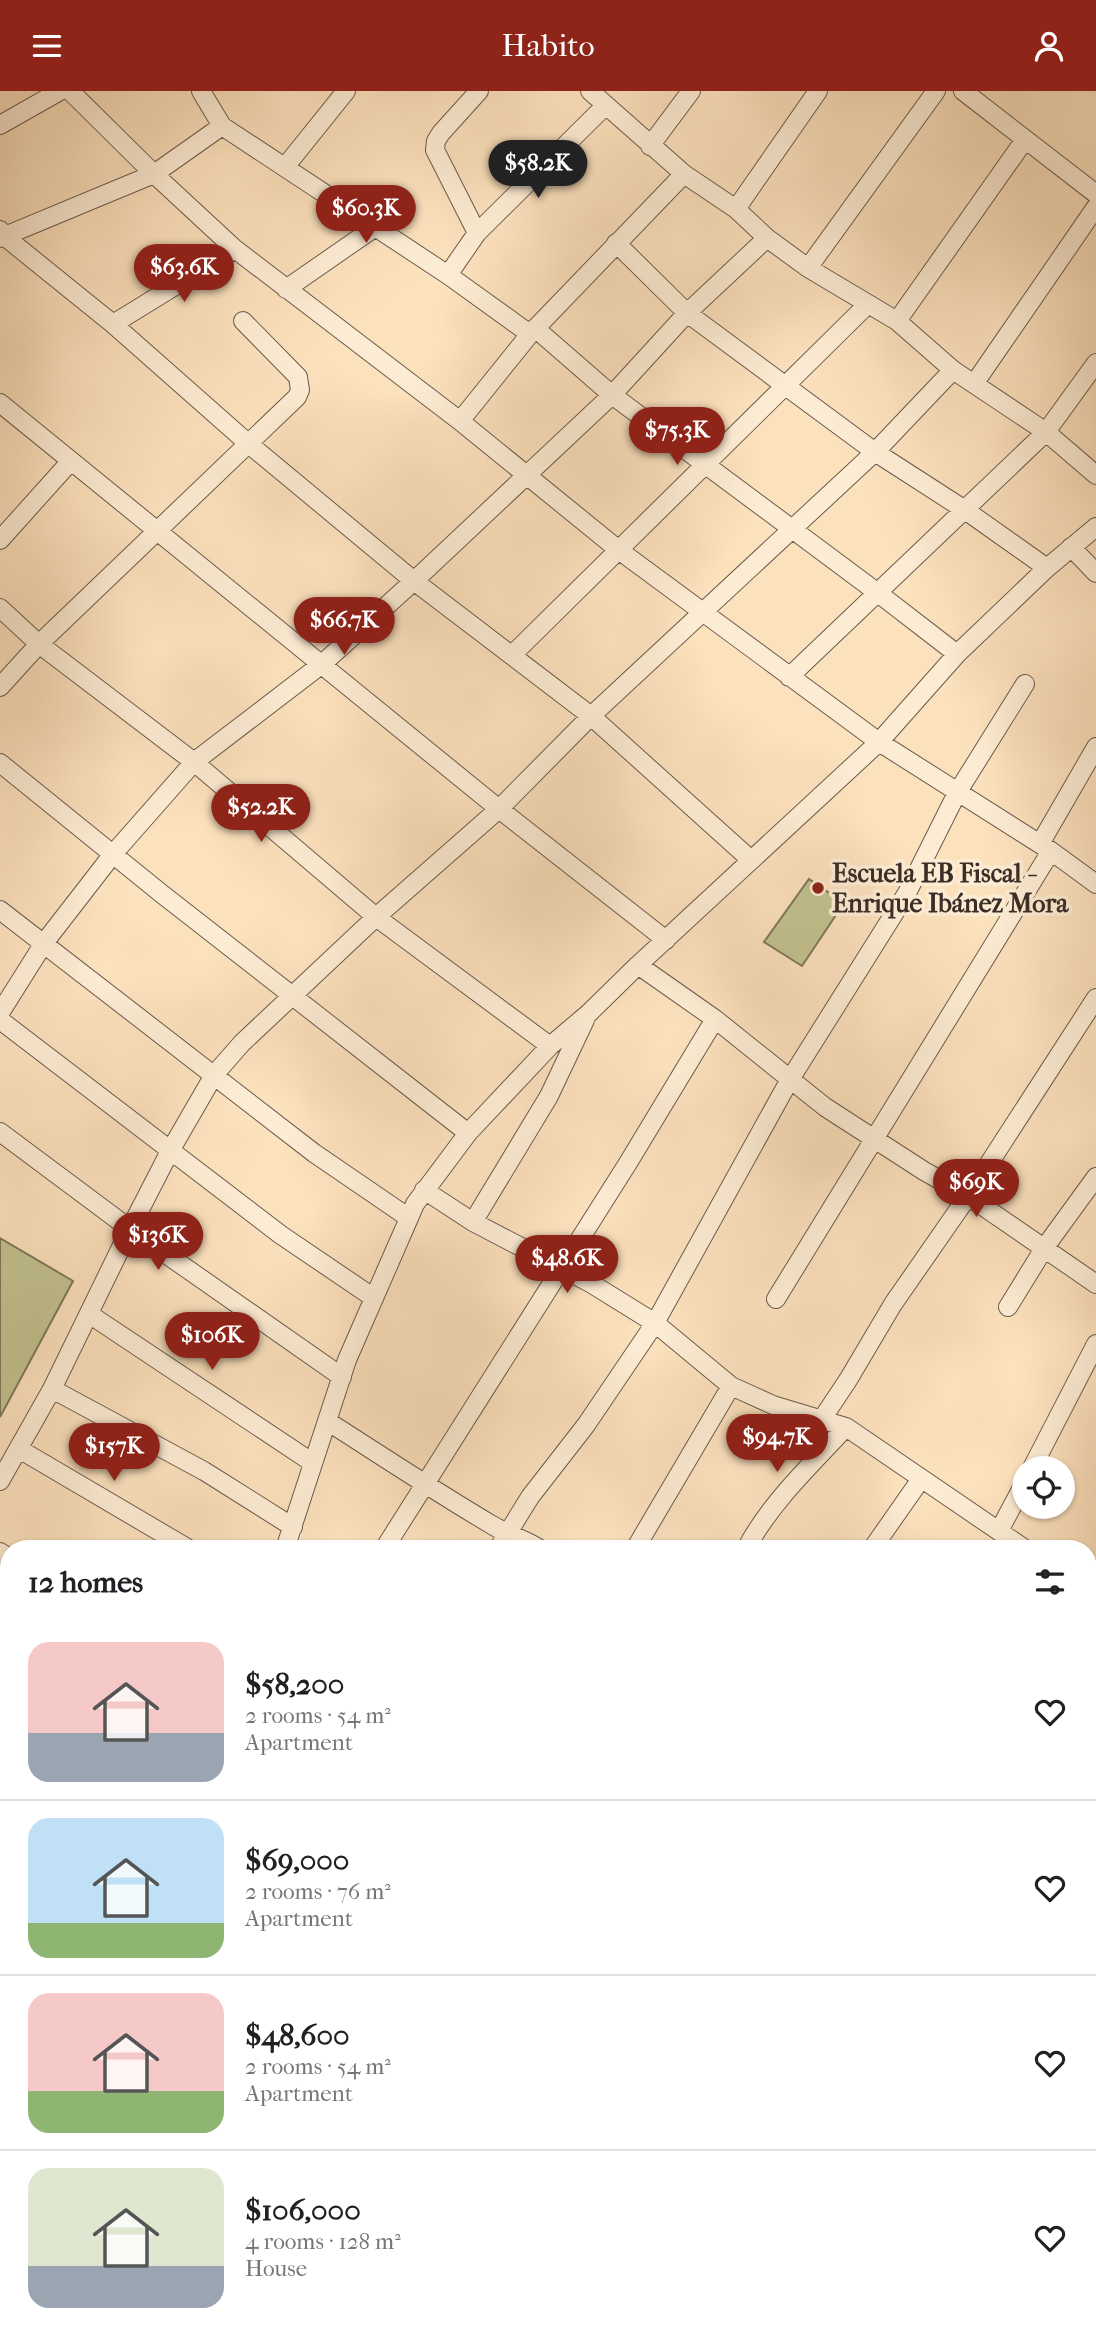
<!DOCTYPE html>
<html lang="en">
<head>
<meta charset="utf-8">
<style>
	:root { --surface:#fff; --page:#f6f6f6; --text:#202124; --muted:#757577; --line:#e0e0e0; --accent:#8f2418 }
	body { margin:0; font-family:"IM FELL French Canon",serif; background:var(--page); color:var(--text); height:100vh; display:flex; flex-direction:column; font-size:26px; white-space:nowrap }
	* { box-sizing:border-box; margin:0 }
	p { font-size:23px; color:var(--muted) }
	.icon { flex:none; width:38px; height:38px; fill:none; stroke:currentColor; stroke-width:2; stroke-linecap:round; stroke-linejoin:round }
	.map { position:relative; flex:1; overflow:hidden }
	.sheet { position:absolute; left:0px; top:1449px; width:1097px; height:798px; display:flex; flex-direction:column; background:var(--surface); border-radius:28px 28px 0 0; box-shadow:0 2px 5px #0004 }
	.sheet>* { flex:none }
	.fabs { position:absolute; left:1012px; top:1365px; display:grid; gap:14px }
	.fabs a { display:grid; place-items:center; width:63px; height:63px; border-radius:50%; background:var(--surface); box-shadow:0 2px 5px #0004; font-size:35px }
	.price { position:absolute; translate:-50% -60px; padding:0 16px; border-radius:24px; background:var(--accent); color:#fff; font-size:23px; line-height:46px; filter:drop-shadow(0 2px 4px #0008) }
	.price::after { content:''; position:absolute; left:50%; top:42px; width:21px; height:16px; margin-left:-10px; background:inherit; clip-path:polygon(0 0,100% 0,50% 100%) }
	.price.current { background:#222; color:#fff }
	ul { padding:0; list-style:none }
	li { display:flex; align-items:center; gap:21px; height:175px; padding:0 28px }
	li+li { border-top:2px solid var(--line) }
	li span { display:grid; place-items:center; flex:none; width:196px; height:140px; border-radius:21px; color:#555 }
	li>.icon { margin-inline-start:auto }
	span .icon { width:84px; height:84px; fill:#fffc; stroke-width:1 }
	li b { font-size:30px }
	h2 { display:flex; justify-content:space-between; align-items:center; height:84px; padding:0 28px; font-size:30px }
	header { display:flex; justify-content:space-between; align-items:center; height:91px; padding:0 28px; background:var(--accent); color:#fff; font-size:32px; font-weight:600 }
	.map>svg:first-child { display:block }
</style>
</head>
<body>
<header><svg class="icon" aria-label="menu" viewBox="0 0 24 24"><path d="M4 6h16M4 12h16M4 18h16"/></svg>Habito<svg class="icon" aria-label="person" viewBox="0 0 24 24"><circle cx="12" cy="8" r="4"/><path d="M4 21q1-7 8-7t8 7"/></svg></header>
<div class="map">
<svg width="1096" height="2247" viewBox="0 0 1096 2247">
	<rect width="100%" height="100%" fill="#fce1bd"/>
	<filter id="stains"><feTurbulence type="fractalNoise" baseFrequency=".00286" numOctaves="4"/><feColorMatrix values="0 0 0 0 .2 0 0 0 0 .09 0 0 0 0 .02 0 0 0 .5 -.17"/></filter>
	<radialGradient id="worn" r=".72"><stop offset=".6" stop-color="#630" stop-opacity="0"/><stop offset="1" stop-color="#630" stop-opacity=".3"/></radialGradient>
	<path fill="#c2c28f" stroke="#7e785b" stroke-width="2" d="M809 788 844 812 802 875 764 851Z
		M0 1147 73 1190 0 1326Z"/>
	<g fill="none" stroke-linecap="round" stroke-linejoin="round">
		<defs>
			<path id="street" d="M70 0 154 83 235 158 460 330 620 460 879 651 1051 760 1096 793
				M201 0 222 35 448 184 530 243
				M590 0 684 83 736 118 767 147 808 177 936 0
				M963 0 1096 103
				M0 34 60 0
				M650 55 691 0
				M285 76 346 0
				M736 118 818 0
				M0 139 4 145 113 233 250 354 414 490 591 625 751 769
				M477 142 435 59 436 50 441 42 479 0
				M0 147 154 83 222 35
				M616 152 687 222 875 361 965 419 1047 477
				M808 177 897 230 1024 50
				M448 184 477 142 605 15
				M286 198 374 137
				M897 230 953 279 1046 341 1096 384
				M113 233 235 158
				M535 237 612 304 878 502 957 563
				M974 293 1096 116
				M0 312 499 718 666 849
				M460 330 530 243 684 83
				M0 449 70 371
				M1071 456 1096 482
				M0 517 39 553 194 671 376 826 550 955
				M512 564 867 214
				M789 586 1046 341 1096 272
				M0 596 39 553 297 306 300 299 298 286 243 230
				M0 672 162 803 468 1042
				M1040 753 1096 656
				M0 819 314 1062 409 1127
				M638 874 715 928 825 1016 924 1080 968 1105 1096 1193
				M0 922 44 852 113 763 194 671 322 573 414 490 612 304 687 222 767 147
				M0 929 281 1144 374 1207
				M0 1041 130 1138 342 1286
				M424 1099 473 1131 592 1193 655 1232 731 1295 773 1314 846 1336 1025 1458
				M473 1131 549 1005 585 929
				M776 1208 1051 760
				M1008 1216 1045 1156 1096 1086
				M89 1223 313 1372
				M52 1298 204 1380 293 1436
				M822 1328 848 1289 893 1213 968 1105 1096 907
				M327 1330C382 1365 436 1401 492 1434 508 1444 525 1448 540 1458
				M19 1358 189 1458
				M1032 1377 1096 1253
				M0 1390 52 1298 130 1138 170 1060 214 984 242 952 376 826 499 718 591 625 875 361 953 279
				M999 1440 1024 1393
				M285 1458 347 1269 409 1127 415 1113 468 1042 550 955 589 922 638 874 879 651 957 563 1047 477 1096 436
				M384 1458 628 1072 715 928
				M498 1458 530 1406 586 1334 655 1232 789 990 907 802 957 702 1025 593
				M635 1458 731 1295
				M746 1458C770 1412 811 1374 846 1336
				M872 1458 921 1388
				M0 1461 9 1467
				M1088 1490 1096 1478
				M1088 1502 1096 1507
				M0 1587 9 1592
				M1088 1693 1096 1681
				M0 1710 9 1716
				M1088 1800 1096 1805
				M0 1830 9 1835
				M1088 1891 1096 1880
				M0 1950 9 1928
				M1088 2071 1096 2060
				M0 2091 9 2095
				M1088 2128 1096 2134
				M237 2238 249 2247
				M207 2247 211 2238
				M274 2247 277 2238
				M592 2247 598 2238
				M720 2247 726 2238
				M969 2247 975 2238
				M1086 2247 1096 2231"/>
		</defs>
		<use href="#street" stroke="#6a5b4c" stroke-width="20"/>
		<use href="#street" stroke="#fdecd4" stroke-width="18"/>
	</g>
	<circle fill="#8f2418" stroke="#fdecd4" stroke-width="2.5" cx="818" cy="797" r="7"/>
	<g text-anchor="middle" stroke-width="7" stroke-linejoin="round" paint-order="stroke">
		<g font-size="26" font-weight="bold" fill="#3a2e27" stroke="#fdecd4" text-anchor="start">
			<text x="832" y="791">Escuela EB Fiscal -<tspan x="832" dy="30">Enrique Ibánez Mora</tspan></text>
		</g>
	</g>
	<rect width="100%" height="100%" filter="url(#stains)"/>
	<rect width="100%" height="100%" fill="url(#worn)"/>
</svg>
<div class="fabs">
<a><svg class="icon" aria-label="locate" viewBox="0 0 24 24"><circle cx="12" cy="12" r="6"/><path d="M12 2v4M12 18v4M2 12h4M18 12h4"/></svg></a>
</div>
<b class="price current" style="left:538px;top:109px">$58.2K</b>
<b class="price" style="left:366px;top:154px">$60.3K</b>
<b class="price" style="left:184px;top:213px">$63.6K</b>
<b class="price" style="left:677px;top:376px">$75.3K</b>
<b class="price" style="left:344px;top:566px">$66.7K</b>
<b class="price" style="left:261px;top:753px">$52.2K</b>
<b class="price" style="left:976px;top:1128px">$69K</b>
<b class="price" style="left:158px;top:1181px">$136K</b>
<b class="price" style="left:567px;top:1204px">$48.6K</b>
<b class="price" style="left:212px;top:1281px">$106K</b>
<b class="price" style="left:777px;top:1383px">$94.7K</b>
<b class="price" style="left:114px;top:1392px">$157K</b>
<section class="sheet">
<h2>12 homes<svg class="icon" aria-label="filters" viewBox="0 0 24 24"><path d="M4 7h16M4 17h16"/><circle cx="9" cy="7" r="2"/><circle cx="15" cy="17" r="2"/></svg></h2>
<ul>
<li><span style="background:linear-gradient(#f6c9c9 65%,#9aa5b1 0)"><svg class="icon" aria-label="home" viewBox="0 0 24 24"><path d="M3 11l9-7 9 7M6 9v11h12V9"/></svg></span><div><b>$58,200</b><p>2 rooms · 54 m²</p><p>Apartment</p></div><svg class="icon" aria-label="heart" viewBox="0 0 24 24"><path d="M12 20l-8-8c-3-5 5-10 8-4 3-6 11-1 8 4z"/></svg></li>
<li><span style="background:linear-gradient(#bfe0f5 75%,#8fb573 0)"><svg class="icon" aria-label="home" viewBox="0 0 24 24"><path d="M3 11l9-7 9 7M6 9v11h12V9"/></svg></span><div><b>$69,000</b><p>2 rooms · 76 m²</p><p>Apartment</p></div><svg class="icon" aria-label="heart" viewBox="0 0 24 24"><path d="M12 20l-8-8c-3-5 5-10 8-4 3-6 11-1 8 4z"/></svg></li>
<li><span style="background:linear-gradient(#f6c9c9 70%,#8fb573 0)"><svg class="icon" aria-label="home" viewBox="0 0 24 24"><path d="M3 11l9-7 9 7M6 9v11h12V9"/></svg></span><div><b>$48,600</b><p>2 rooms · 54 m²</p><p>Apartment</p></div><svg class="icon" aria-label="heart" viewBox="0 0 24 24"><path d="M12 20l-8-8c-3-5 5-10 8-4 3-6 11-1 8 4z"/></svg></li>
<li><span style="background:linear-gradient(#dfe7d0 70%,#9aa5b1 0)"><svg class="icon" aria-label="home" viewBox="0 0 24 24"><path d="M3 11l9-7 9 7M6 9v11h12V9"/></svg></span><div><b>$106,000</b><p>4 rooms · 128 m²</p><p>House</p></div><svg class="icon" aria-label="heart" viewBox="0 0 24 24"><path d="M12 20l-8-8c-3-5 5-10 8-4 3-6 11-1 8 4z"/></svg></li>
</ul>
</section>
</div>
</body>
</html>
